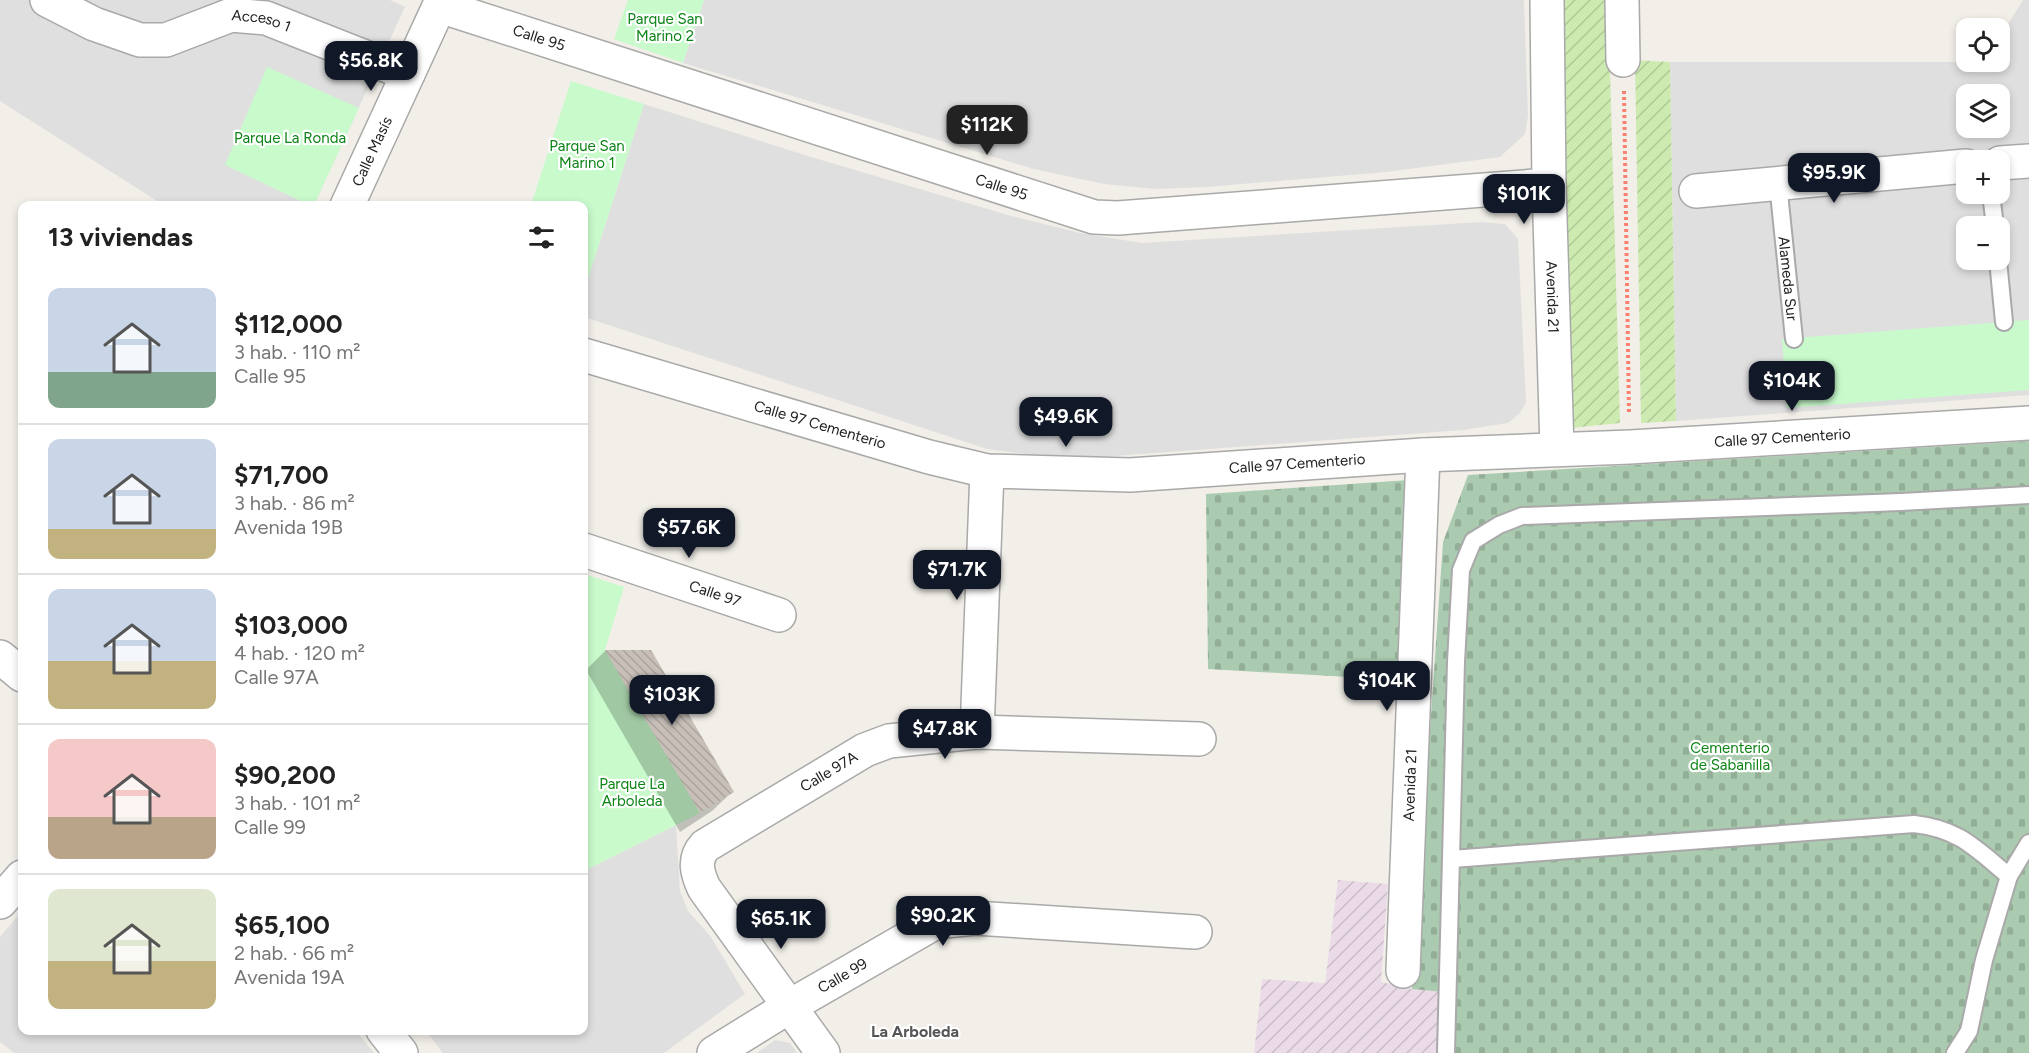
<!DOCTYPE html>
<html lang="es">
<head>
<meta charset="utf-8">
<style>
	:root { --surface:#fff; --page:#f2f2f2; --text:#222; --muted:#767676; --line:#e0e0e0; --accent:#111827 }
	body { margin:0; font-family:Figtree,sans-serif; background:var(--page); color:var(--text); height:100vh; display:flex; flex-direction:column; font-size:22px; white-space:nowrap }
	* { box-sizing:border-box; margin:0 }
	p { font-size:20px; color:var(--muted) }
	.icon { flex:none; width:33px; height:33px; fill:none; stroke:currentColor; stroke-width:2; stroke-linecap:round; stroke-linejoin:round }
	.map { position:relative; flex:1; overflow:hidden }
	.side { position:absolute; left:18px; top:201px; width:570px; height:834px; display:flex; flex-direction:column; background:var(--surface); border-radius:12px; box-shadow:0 3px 9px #0003 }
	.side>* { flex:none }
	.tools { position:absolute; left:1956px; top:18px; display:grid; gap:12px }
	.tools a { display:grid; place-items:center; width:54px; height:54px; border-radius:12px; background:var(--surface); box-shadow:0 3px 9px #0003; font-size:30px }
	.price { position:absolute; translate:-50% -51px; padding:0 14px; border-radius:12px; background:var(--accent); color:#fff; font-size:20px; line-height:39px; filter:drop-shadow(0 2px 3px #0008) }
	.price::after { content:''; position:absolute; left:50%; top:36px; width:18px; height:14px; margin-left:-9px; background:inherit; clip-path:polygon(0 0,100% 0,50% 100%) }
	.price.selected { background:#222; color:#fff }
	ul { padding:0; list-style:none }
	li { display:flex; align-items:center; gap:18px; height:150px; padding:0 30px }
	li+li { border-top:2px solid var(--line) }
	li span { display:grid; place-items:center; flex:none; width:168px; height:120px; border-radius:12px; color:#555 }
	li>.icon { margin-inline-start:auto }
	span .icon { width:72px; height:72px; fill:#fffc; stroke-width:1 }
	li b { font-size:26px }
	h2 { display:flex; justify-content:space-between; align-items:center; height:72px; padding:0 30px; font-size:26px }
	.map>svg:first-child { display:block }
</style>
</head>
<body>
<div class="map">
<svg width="2029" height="1053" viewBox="0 0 2029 1053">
	<defs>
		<pattern id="industrial-furrows" width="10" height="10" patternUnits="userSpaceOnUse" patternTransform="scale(1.5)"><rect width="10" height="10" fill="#ebdbe8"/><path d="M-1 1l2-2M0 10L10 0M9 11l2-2" fill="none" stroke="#c9bcc7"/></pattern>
		<pattern id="cemetery-stones" width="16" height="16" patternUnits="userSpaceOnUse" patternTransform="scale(1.5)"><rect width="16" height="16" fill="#aacbaf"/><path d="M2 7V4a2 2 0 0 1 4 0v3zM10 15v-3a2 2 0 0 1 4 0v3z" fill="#92ae96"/></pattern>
		<pattern id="garden-furrows" width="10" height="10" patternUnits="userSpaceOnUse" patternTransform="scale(1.5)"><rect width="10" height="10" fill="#cdebb0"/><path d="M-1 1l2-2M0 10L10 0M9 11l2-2" fill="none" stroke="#b0c997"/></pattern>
		<pattern id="building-back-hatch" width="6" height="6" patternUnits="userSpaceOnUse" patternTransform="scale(1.5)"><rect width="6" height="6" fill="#c7bfb8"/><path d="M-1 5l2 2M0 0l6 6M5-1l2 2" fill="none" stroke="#aba49e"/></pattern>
	</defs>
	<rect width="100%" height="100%" fill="#f2efe9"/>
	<path fill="#e0dfdf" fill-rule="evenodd" d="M0 0H390L405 7 314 205 165 206 0 101Z
		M704 0H1524L1528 116 1525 134 1500 157 1386 172 1206 187 1155 189 1104 184 1034 169 683 63Z
		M2023 0H2029V395L1676 421 1670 62H2000V37ZM1966 94H2000V128H1966ZM1966 160H2000V194H1966ZM1966 226H2000V260H1966Z
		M644 104 811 157 1008 215 1080 233 1142 243 1482 222 1505 224 1518 239 1526 402 1520 413 1508 423 1463 430 1088 458 1050 457 987 449 584 317V291Z
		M676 825 680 891 688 911 711 937 745 994 664 1053H443L426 1031 584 1030V871Z
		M22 911V1030L356 1031 374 1053H14L0 1042V937Z
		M775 1040 790 1043 797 1053H757Z"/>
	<path fill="url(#industrial-furrows)" d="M1338 880 1388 884 1381 982 1412 989 1443 992 1439 1053H1254L1262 979 1325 983Z"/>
	<path fill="url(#cemetery-stones)" d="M2029 441V1053H1439L1443 992 1412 989 1443 542 1468 475Z
		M1409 480 1401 680 1208 669 1206 494Z"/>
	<path fill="#c8facc" d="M628 0H704L683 63 614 39Z
		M267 67 359 108 314 205H309L225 165Z
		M571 81 644 104 584 291V206L531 205Z
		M2029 320V390L1787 408 1782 339Z
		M584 574 624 587 605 650 700 813 584 871Z"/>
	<path fill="url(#garden-furrows)" d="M1563 0H1608L1620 423 1571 428Z
		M1635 60 1670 62 1676 421 1641 423Z"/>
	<path fill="#0003" d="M605 651 650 652 732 792 712 811 680 832 586 670Z"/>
	<path fill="url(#building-back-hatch)" d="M605 650H651L734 792 700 813Z"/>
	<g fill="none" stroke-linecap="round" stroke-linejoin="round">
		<defs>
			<g id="lane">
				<path id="s1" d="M1778 183 1794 339"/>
				<path d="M1991 194 1995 226"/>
				<path d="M1998 260 2004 322"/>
				<path d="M1452 859 1914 824C1959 829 1975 848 2009 876"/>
				<path d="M1446 1053 1456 662 1461 570 1473 541 1499 525 1522 516 1901 502 2029 495"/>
				<path d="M1955 1053 1969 1031 1984 960 2009 876 2029 843"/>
			</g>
			<g id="street">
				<path id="s2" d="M47 0 94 24 140 40H166L231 15 266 18 408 74"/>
				<path id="s3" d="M1547 0 1549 185 1557 449"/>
				<path d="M1622 0 1623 60"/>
				<path id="s4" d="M440 6 1094 217 1118 218 1549 185"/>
				<path d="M2000 163 2029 161"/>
				<path d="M1696 191 1966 166"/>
				<path id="s5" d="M347 206 442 0"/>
				<path id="s6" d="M584 355 929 457 987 471 1130 475 1423 455 1630 447 2029 423"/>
				<path id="s7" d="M584 550 779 615"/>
				<path d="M0 657 22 675"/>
				<path d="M977 732 987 471"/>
				<path d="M0 902 22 877"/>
				<path id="s8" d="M1403 971 1423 455"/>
				<path d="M383 1030 401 1053"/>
				<path id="s9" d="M714 1053 790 1006 936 922 975 918 1195 932"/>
				<path id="s10" d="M823 1053 704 888C697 873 693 859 705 846L865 750 889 741 977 732 1199 739"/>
			</g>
		</defs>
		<use href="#lane" stroke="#a9a9a9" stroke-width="20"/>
		<use href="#street" stroke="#a9a9a9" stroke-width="36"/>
		<path stroke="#fa8072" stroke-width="4" stroke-dasharray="3 3" stroke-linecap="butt" d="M1624 91 1629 413"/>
		<use href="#lane" stroke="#fff" stroke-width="16"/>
		<use href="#street" stroke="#fff" stroke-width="33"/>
	</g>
	<g text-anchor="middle" stroke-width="4.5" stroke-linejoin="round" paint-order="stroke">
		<g font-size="15" fill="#0c8416" stroke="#fff">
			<text x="665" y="24">Parque San<tspan x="665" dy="17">Marino 2</tspan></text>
			<text x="290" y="143">Parque La Ronda</text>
			<text x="587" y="151">Parque San<tspan x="587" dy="17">Marino 1</tspan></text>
			<text x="1730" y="753">Cementerio<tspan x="1730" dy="17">de Sabanilla</tspan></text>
			<text x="632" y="789">Parque La<tspan x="632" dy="17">Arboleda</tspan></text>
		</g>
		<g font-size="15" fill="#222" stroke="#fff">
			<text dy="5" stroke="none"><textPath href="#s2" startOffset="228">Acceso 1</textPath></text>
			<text dy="5" stroke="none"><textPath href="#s4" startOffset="104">Calle 95</textPath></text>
			<text dy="5" stroke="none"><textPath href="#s5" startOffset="60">Calle Masís</textPath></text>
			<text dy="5" stroke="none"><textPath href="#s4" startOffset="590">Calle 95</textPath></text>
			<text dy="5" stroke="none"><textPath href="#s1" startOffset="96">Alameda Sur</textPath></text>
			<text dy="5" stroke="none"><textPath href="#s3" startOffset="297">Avenida 21</textPath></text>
			<text dy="5" stroke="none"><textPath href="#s6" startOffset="246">Calle 97 Cementerio</textPath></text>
			<text dy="5" stroke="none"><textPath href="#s6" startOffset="1216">Calle 97 Cementerio</textPath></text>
			<text dy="5" stroke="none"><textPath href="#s6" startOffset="730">Calle 97 Cementerio</textPath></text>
			<text dy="5" stroke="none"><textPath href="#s7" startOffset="138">Calle 97</textPath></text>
			<text dy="5" stroke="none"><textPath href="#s10" startOffset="393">Calle 97A</textPath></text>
			<text dy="5" stroke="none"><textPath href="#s8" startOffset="186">Avenida 21</textPath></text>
			<text dy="5" stroke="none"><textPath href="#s9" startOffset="150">Calle 99</textPath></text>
		</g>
		<g font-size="16" font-weight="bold" fill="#555" stroke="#fff">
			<text x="915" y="1037">La Arboleda</text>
		</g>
	</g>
</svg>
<div class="tools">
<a><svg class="icon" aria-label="locate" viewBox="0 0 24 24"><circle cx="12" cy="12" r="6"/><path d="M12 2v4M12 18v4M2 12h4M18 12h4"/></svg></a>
<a><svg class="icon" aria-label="layers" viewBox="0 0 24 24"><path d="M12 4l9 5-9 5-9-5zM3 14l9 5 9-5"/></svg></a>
<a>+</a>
<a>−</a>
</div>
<b class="price" style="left:371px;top:92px">$56.8K</b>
<b class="price selected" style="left:987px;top:156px">$112K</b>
<b class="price" style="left:1834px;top:204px">$95.9K</b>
<b class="price" style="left:1524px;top:225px">$101K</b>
<b class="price" style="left:1792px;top:412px">$104K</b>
<b class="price" style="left:1066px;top:448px">$49.6K</b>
<b class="price" style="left:689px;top:559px">$57.6K</b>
<b class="price" style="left:957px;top:601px">$71.7K</b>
<b class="price" style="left:1387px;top:712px">$104K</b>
<b class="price" style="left:672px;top:726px">$103K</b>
<b class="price" style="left:945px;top:760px">$47.8K</b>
<b class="price" style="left:943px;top:947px">$90.2K</b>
<b class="price" style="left:781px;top:950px">$65.1K</b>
<section class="side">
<h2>13 viviendas<svg class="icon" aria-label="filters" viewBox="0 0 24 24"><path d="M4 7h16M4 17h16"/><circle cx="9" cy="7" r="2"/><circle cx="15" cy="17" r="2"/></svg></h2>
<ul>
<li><span style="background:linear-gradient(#c9d6e8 70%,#7fa58c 0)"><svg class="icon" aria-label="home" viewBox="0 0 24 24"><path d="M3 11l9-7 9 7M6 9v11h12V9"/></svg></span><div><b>$112,000</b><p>3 hab. · 110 m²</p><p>Calle 95</p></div></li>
<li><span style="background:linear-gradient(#c9d6e8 75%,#c2b280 0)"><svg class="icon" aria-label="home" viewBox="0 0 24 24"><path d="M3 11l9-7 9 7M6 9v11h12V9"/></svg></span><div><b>$71,700</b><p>3 hab. · 86 m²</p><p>Avenida 19B</p></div></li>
<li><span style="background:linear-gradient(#c9d6e8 60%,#c2b280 0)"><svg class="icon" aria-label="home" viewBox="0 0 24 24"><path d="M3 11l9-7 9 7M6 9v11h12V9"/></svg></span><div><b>$103,000</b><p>4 hab. · 120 m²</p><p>Calle 97A</p></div></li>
<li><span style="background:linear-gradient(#f6c9c9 65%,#b9a48a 0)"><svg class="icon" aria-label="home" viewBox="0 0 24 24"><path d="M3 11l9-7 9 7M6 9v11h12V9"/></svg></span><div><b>$90,200</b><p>3 hab. · 101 m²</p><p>Calle 99</p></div></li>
<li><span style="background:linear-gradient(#dfe7d0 60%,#c2b280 0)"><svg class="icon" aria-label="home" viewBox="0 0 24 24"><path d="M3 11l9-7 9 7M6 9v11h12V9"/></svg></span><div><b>$65,100</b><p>2 hab. · 66 m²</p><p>Avenida 19A</p></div></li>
</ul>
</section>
</div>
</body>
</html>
